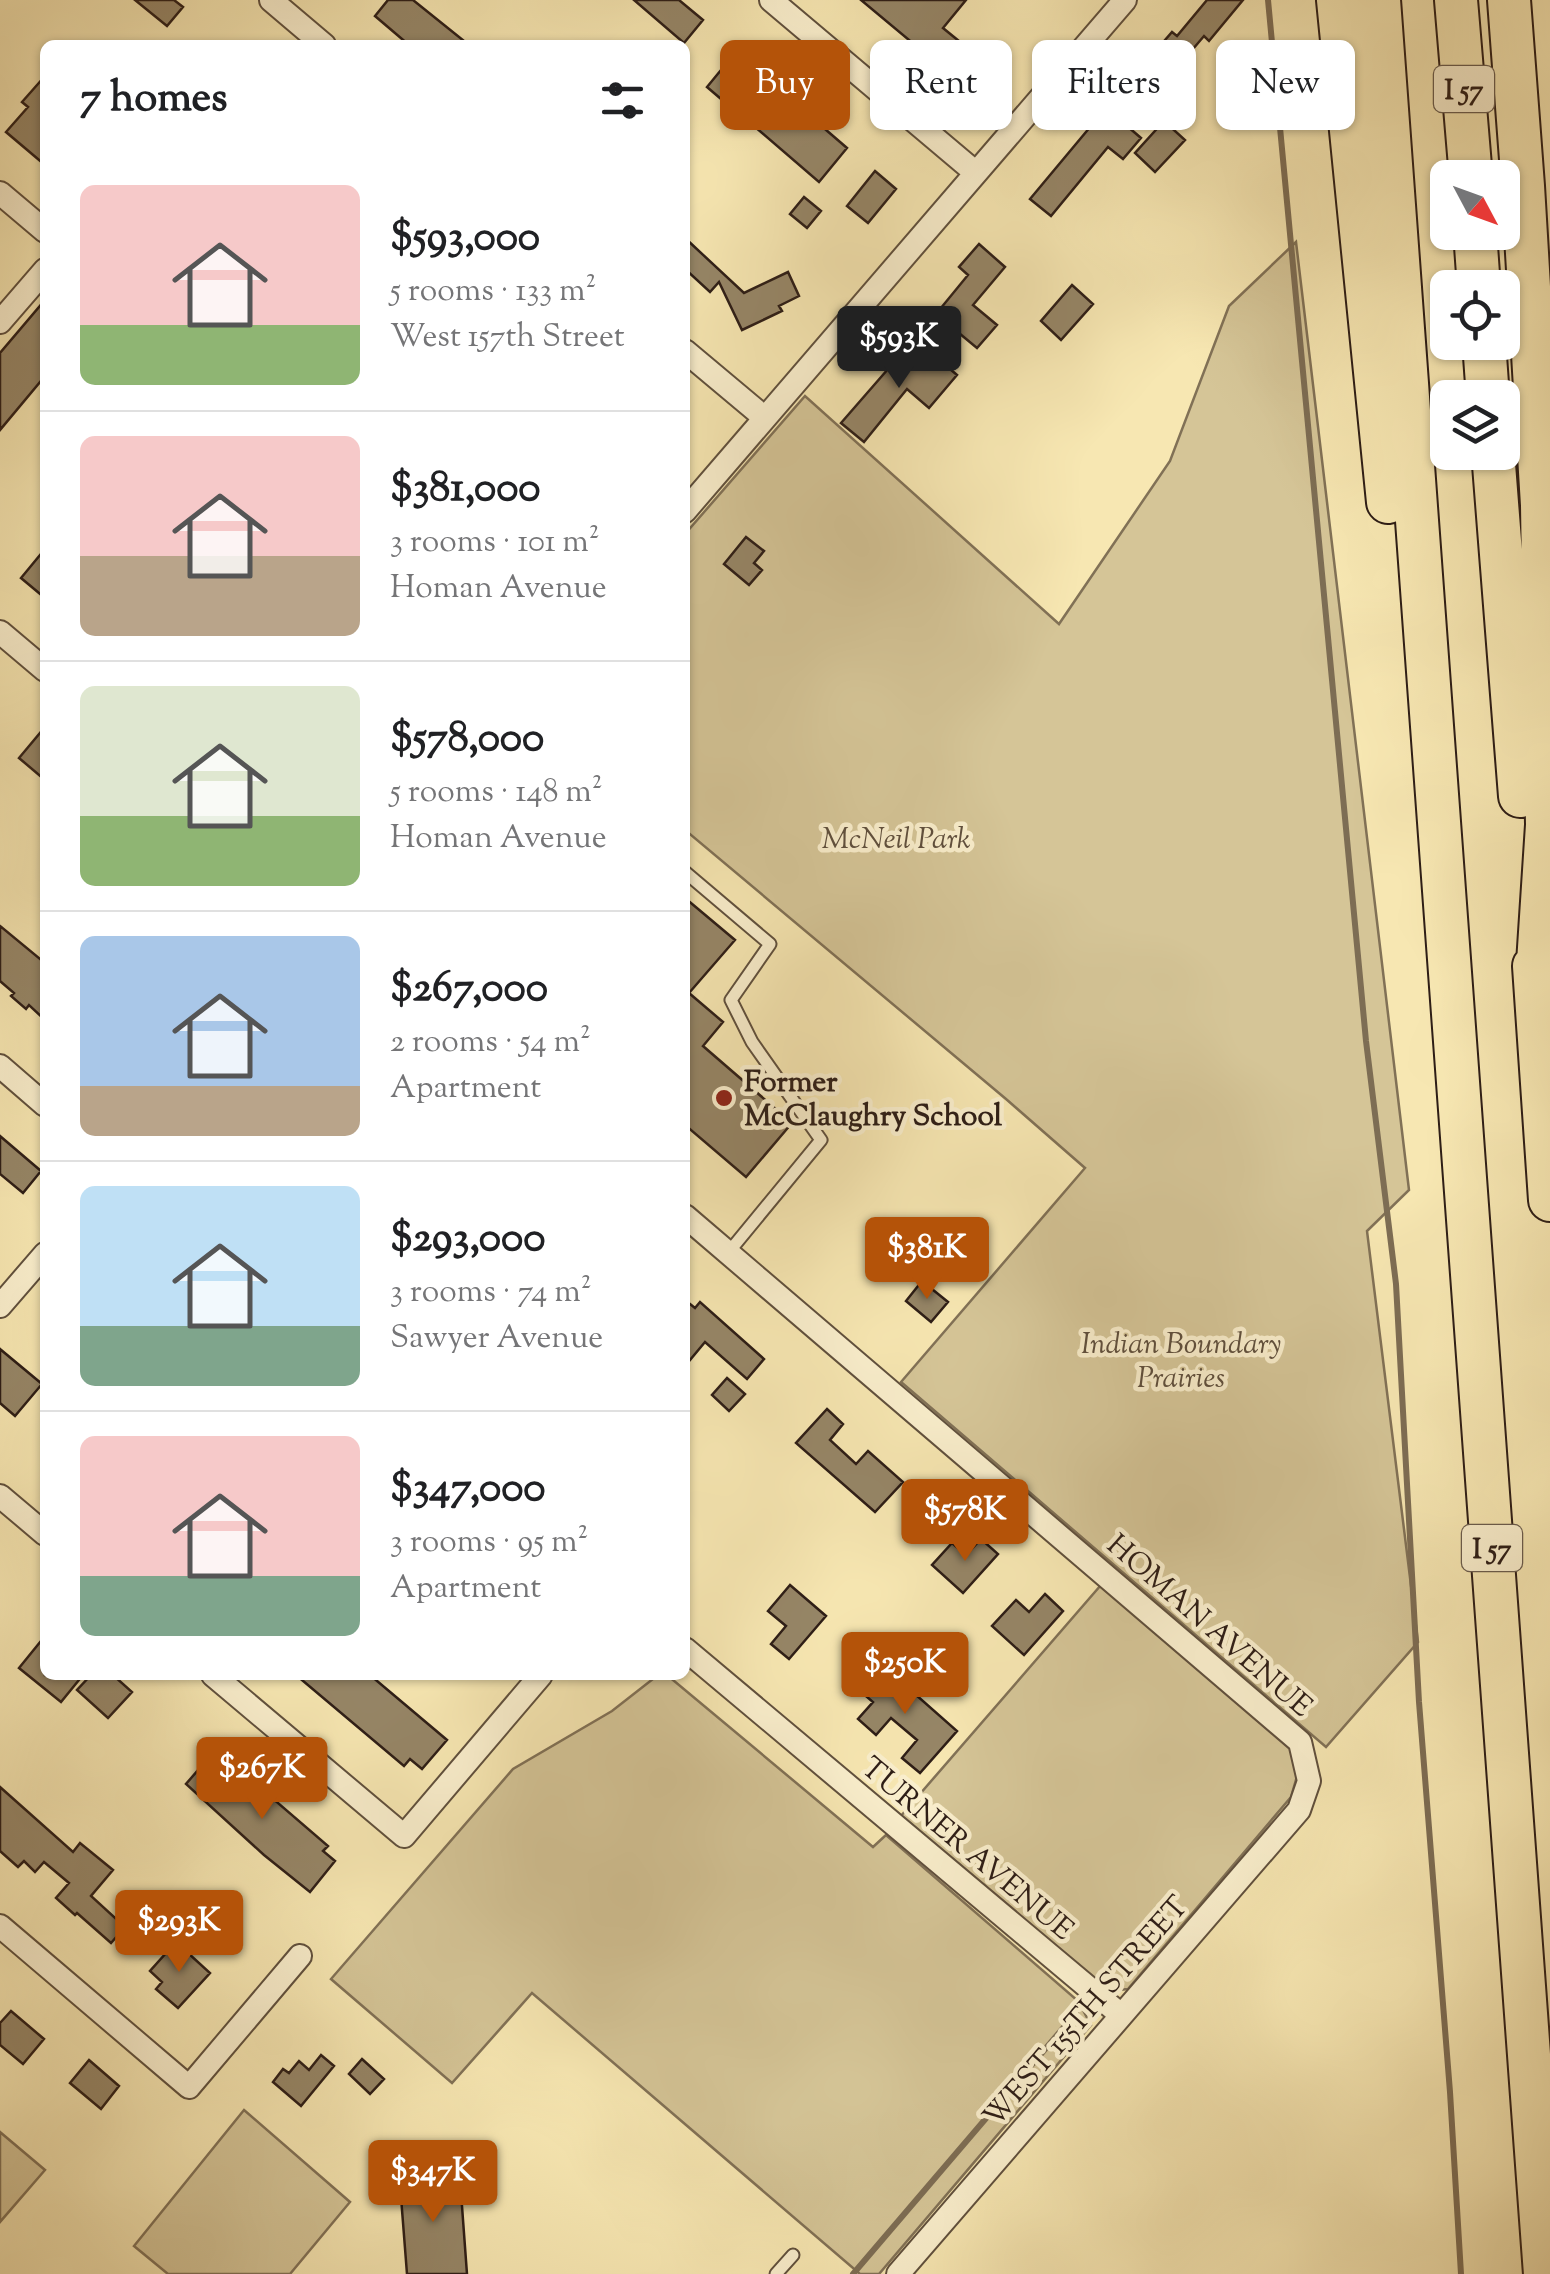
<!DOCTYPE html>
<html lang="en">
<head>
<meta charset="utf-8">
<style>
	:root { --surface:#fff; --page:#f6f6f6; --text:#202124; --muted:#757577; --line:#e0e0e0; --accent:#b45309 }
	body { margin:0; font-family:"Sorts Mill Goudy",serif; background:var(--page); color:var(--text); height:100vh; display:flex; flex-direction:column; font-size:38px; white-space:nowrap }
	* { box-sizing:border-box; margin:0 }
	p { font-size:32px; color:var(--muted) }
	.icon { flex:none; width:55px; height:55px; fill:none; stroke:currentColor; stroke-width:2; stroke-linecap:round; stroke-linejoin:round }
	.map { position:relative; flex:1; overflow:hidden }
	.details { position:absolute; left:40px; top:40px; width:650px; height:1640px; display:flex; flex-direction:column; background:var(--surface); border-radius:15px; box-shadow:0 2px 8px #0004 }
	.details>* { flex:none }
	.guide { position:absolute; left:720px; top:40px; width:680px; height:90px; display:flex; gap:20px }
	.needle { width:65px; rotate:131deg }
	.fabs { position:absolute; left:1430px; top:160px; display:grid; gap:20px }
	.fabs a { display:grid; place-items:center; width:90px; height:90px; border-radius:15px; background:var(--surface); box-shadow:0 2px 8px #0004; font-size:50px }
	.price { position:absolute; translate:-50% -85px; padding:0 22px; border-radius:10px; background:var(--accent); color:#fff; font-size:32px; line-height:65px; filter:drop-shadow(0 2px 5px #0008) }
	.price::after { content:''; position:absolute; left:50%; top:60px; width:30px; height:22px; margin-left:-15px; background:inherit; clip-path:polygon(0 0,100% 0,50% 100%) }
	.price.on { background:#222; color:#fff }
	ul { padding:0; list-style:none }
	li { display:flex; align-items:center; gap:30px; height:250px; padding:0 40px }
	li+li { border-top:2px solid var(--line) }
	li span { display:grid; place-items:center; flex:none; width:280px; height:200px; border-radius:15px; color:#555 }
	li>.icon { margin-inline-start:auto }
	span .icon { width:120px; height:120px; fill:#fffc; stroke-width:1 }
	li b { font-size:42px }
	h2 { display:flex; justify-content:space-between; align-items:center; height:120px; padding:0 40px; font-size:42px }
	.pill { padding:0 35px; border-radius:15px; background:var(--surface); box-shadow:0 2px 8px #0004; font-size:35px; line-height:90px }
	.pill.on { background:var(--accent); color:#fff }
	.map>svg:first-child { display:block }
</style>
</head>
<body>
<div class="map">
<svg width="1550" height="2274" viewBox="0 0 1550 2274">
	<rect width="100%" height="100%" fill="#f7e7b2"/>
	<filter id="stains"><feTurbulence type="fractalNoise" baseFrequency=".002" numOctaves="4"/><feColorMatrix values="0 0 0 0 .2 0 0 0 0 .09 0 0 0 0 .02 0 0 0 .5 -.17"/></filter>
	<radialGradient id="worn" r=".72"><stop offset=".6" stop-color="#630" stop-opacity="0"/><stop offset="1" stop-color="#630" stop-opacity=".3"/></radialGradient>
	<path fill="#d5c597" stroke="#817156" stroke-width="2.5" d="M1296 242 1409 1190 1367 1231 1418 1642 1326 1747 901 1382 1085 1168 1006 1099 685 830V534L805 396 1059 624 1170 461 1229 306Z
		M1101 1585 1289 1745 1300 1766 1291 1797 1128 1989 1118 1990 1099 1983 900 1817Z
		M658 1675H667L873 1847 886 1835 1078 2001 1091 2025 879 2274H860L532 1993 452 2083 331 1979 513 1769 612 1711Z
		M244 2110 350 2202 290 2274H168L134 2246Z
		M0 2132 45 2170 0 2222Z"/>
	<g fill="none" stroke-linecap="round" stroke-linejoin="round">
		<path stroke="#7d6d54" stroke-width="6" d="M1268 0 1366 1041 1396 1284 1419 1702 1450 2092 1461 2274
			M853 2274 1076 2013"/>
	</g>
	<path fill="#968667" stroke="#2d1d16" stroke-width="2.5" d="M135 0H174L183 7 167 26Z
		M388 0H413L469 45H409L375 16Z
		M634 0H679L703 20 684 43Z
		M861 0H966L943 28 965 46 945 70Z
		M1207 0H1243L1209 41 1204 36 1153 96 1132 78 1172 32 1177 36Z
		M735 53 757 71 728 105 707 87Z
		M45 76V165L6 132 28 107 22 102Z
		M782 92 847 148 819 182 754 126Z
		M1106 108 1141 138 1123 159 1108 147 1051 216 1030 199Z
		M1164 121 1185 140 1155 172 1135 153Z
		M875 171 896 189 868 223 847 206Z
		M804 197 821 211 807 228 790 214Z
		M685 238 744 293 788 272 799 296 779 306 782 311 742 330 719 282 710 292 685 269Z
		M979 244 1005 267 973 305 997 325 977 348 936 314 968 275 959 267Z
		M1072 285 1093 304 1061 340 1041 321Z
		M45 300V376L0 430V353Z
		M929 351 957 375 929 408 907 389 864 442 841 423 902 353 917 366Z
		M746 537 764 551 754 563 762 570 749 585 724 564Z
		M45 549V598L21 578Z
		M45 727V780L19 758Z
		M685 898 735 940 689 993 723 1022 703 1046 792 1123 746 1177 685 1125Z
		M0 926 45 963V1020L29 1005 26 1009 11 996 14 993 0 981Z
		M0 1136 41 1171 23 1193 0 1174Z
		M930 1231 950 1248 931 1271 911 1254Z
		M922 1281 948 1302 931 1322 906 1301Z
		M685 1300 695 1308 700 1302 764 1359 747 1379 705 1342 685 1366Z
		M0 1349 42 1384 15 1416 0 1403Z
		M727 1378 745 1394 729 1411 712 1395Z
		M827 1409 843 1424 830 1440 856 1464 868 1451 903 1482 875 1512 796 1443Z
		M981 1539 998 1554 963 1593 932 1565 952 1543 966 1555Z
		M790 1585 826 1616 789 1659 771 1644 786 1626 768 1611Z
		M1045 1594 1063 1611 1024 1655 992 1626 1016 1600 1029 1612Z
		M45 1636V1675H83L61 1702 19 1668Z
		M881 1664 957 1731 920 1773 902 1758 917 1740 891 1718 876 1735 858 1719 873 1702 859 1690Z
		M91 1675H113L132 1692 108 1718 77 1690Z
		M296 1675H370L447 1740 422 1769 410 1759 404 1766Z
		M211 1755 223 1766 228 1760 328 1846 323 1851 335 1861 310 1892 264 1855 186 1784Z
		M0 1787 73 1852 80 1843 113 1870 91 1896 125 1927 111 1943 77 1913 75 1915 56 1898 69 1883 44 1862 35 1872 24 1861 18 1867 0 1851Z
		M176 1942 210 1973 178 2008 156 1989 162 1982 150 1971Z
		M11 2011 44 2039 23 2064 0 2045V2023Z
		M321 2055 334 2066 301 2106 273 2082 283 2069 289 2073 299 2061 309 2070Z
		M362 2059 384 2079 370 2094 349 2074Z
		M89 2060 119 2086 101 2109 70 2083Z
		M436 2172 437 2182 460 2179 467 2274H407L400 2184H408V2173Z"/>
	<g fill="none" stroke-linecap="round" stroke-linejoin="round">
		<defs>
			<path id="service" d="M685 872 770 944 731 1000 752 1042 821 1140 728 1253
				M776 2274 793 2255"/>
			<path id="minor" d="M271 0 324 45
				M771 0 976 173
				M0 193 45 231
				M0 322 45 270
				M685 351 765 418
				M685 511 1125 0
				M0 632 45 670
				M0 1066 45 1105
				M685 1216 1300 1742 1309 1781 1299 1810 898 2274
				M0 1306 45 1254
				M0 1496 45 1534
				M685 1649 1121 2015
				M213 1675 404 1836 541 1675
				M0 1926 189 2087 300 1956"/>
			<path id="motorway" d="M1338 0 1388 502
				M1379 0 1545 2274
				M1456 0 1471 178
				M1509 0 1523 186 1542 505 1547 825 1536 994
				M1475 232 1479 288
				M1484 342 1488 398
				M1493 452 1520 796
				M1534 966 1550 1200"/>
		</defs>
		<use href="#service" stroke="#60503d" stroke-width="15"/>
		<use href="#minor" stroke="#60503d" stroke-width="26"/>
		<use href="#motorway" stroke="#2d1d16" stroke-width="46"/>
		<use href="#service" stroke="#faefcd" stroke-width="11"/>
		<use href="#minor" stroke="#faefcd" stroke-width="22"/>
		<use href="#motorway" stroke="#f7e7b2" stroke-width="42"/>
	</g>
	<circle fill="#8f2418" stroke="#faefcd" stroke-width="4" cx="724" cy="1098" r="10"/>
	<g text-anchor="middle" stroke-width="9" stroke-linejoin="round" paint-order="stroke">
		<g fill="#faefcd" stroke="#6a5c4d" stroke-width="2.5">
			<rect x="1434" y="66" width="60" height="46" rx="8"/>
			<rect x="1462" y="1525" width="60" height="46" rx="8"/>
		</g>
		<g font-size="28" font-weight="bold" fill="#2d1d16">
			<text x="1464" y="99">I 57</text>
			<text x="1492" y="1558">I 57</text>
		</g>
		<g font-size="30" font-style="italic" fill="#5f4f3d" stroke="#faefcd">
			<text x="896" y="848">McNeil Park</text>
			<text x="1181" y="1353">Indian Boundary<tspan x="1181" dy="34">Prairies</tspan></text>
		</g>
		<g font-size="30" font-weight="bold" fill="#2d1d16" stroke="#faefcd" text-anchor="start">
			<text x="744" y="1091">Former<tspan x="744" dy="34">McClaughry School</tspan></text>
		</g>
		<g font-size="30" fill="#2d1d16" stroke="#faefcd">
			<text transform="translate(1210 1625) rotate(41)" y="10">HOMAN AVENUE</text>
			<text transform="translate(968 1848) rotate(40)" y="10">TURNER AVENUE</text>
			<text transform="translate(1085 2011) rotate(-49)" y="10">WEST 155TH STREET</text>
		</g>
	</g>
	<rect width="100%" height="100%" filter="url(#stains)"/>
	<rect width="100%" height="100%" fill="url(#worn)"/>
</svg>
<div class="fabs">
<a><svg class="needle" viewBox="-14 -14 28 28"><path d="M0-13l5 13h-10z" fill="#e53935"/><path d="M0 13l5-13h-10z" fill="#757577"/></svg></a>
<a><svg class="icon" aria-label="locate" viewBox="0 0 24 24"><circle cx="12" cy="12" r="6"/><path d="M12 2v4M12 18v4M2 12h4M18 12h4"/></svg></a>
<a><svg class="icon" aria-label="layers" viewBox="0 0 24 24"><path d="M12 4l9 5-9 5-9-5zM3 14l9 5 9-5"/></svg></a>
</div>
<b class="price on" style="left:899px;top:391px">$593K</b>
<b class="price" style="left:927px;top:1302px">$381K</b>
<b class="price" style="left:965px;top:1564px">$578K</b>
<b class="price" style="left:905px;top:1717px">$250K</b>
<b class="price" style="left:262px;top:1822px">$267K</b>
<b class="price" style="left:179px;top:1975px">$293K</b>
<b class="price" style="left:433px;top:2225px">$347K</b>
<div class="guide">
<a class="pill on">Buy</a>
<a class="pill">Rent</a>
<a class="pill">Filters</a>
<a class="pill">New</a>
</div>
<section class="details">
<h2>7 homes<svg class="icon" aria-label="filters" viewBox="0 0 24 24"><path d="M4 7h16M4 17h16"/><circle cx="9" cy="7" r="2"/><circle cx="15" cy="17" r="2"/></svg></h2>
<ul>
<li><span style="background:linear-gradient(#f6c9c9 70%,#8fb573 0)"><svg class="icon" aria-label="home" viewBox="0 0 24 24"><path d="M3 11l9-7 9 7M6 9v11h12V9"/></svg></span><div><b>$593,000</b><p>5 rooms · 133 m²</p><p>West 157th Street</p></div></li>
<li><span style="background:linear-gradient(#f6c9c9 60%,#b9a48a 0)"><svg class="icon" aria-label="home" viewBox="0 0 24 24"><path d="M3 11l9-7 9 7M6 9v11h12V9"/></svg></span><div><b>$381,000</b><p>3 rooms · 101 m²</p><p>Homan Avenue</p></div></li>
<li><span style="background:linear-gradient(#dfe7d0 65%,#8fb573 0)"><svg class="icon" aria-label="home" viewBox="0 0 24 24"><path d="M3 11l9-7 9 7M6 9v11h12V9"/></svg></span><div><b>$578,000</b><p>5 rooms · 148 m²</p><p>Homan Avenue</p></div></li>
<li><span style="background:linear-gradient(#a9c7e8 75%,#b9a48a 0)"><svg class="icon" aria-label="home" viewBox="0 0 24 24"><path d="M3 11l9-7 9 7M6 9v11h12V9"/></svg></span><div><b>$267,000</b><p>2 rooms · 54 m²</p><p>Apartment</p></div></li>
<li><span style="background:linear-gradient(#bfe0f5 70%,#7fa58c 0)"><svg class="icon" aria-label="home" viewBox="0 0 24 24"><path d="M3 11l9-7 9 7M6 9v11h12V9"/></svg></span><div><b>$293,000</b><p>3 rooms · 74 m²</p><p>Sawyer Avenue</p></div></li>
<li><span style="background:linear-gradient(#f6c9c9 70%,#7fa58c 0)"><svg class="icon" aria-label="home" viewBox="0 0 24 24"><path d="M3 11l9-7 9 7M6 9v11h12V9"/></svg></span><div><b>$347,000</b><p>3 rooms · 95 m²</p><p>Apartment</p></div></li>
</ul>
</section>
</div>
</body>
</html>
